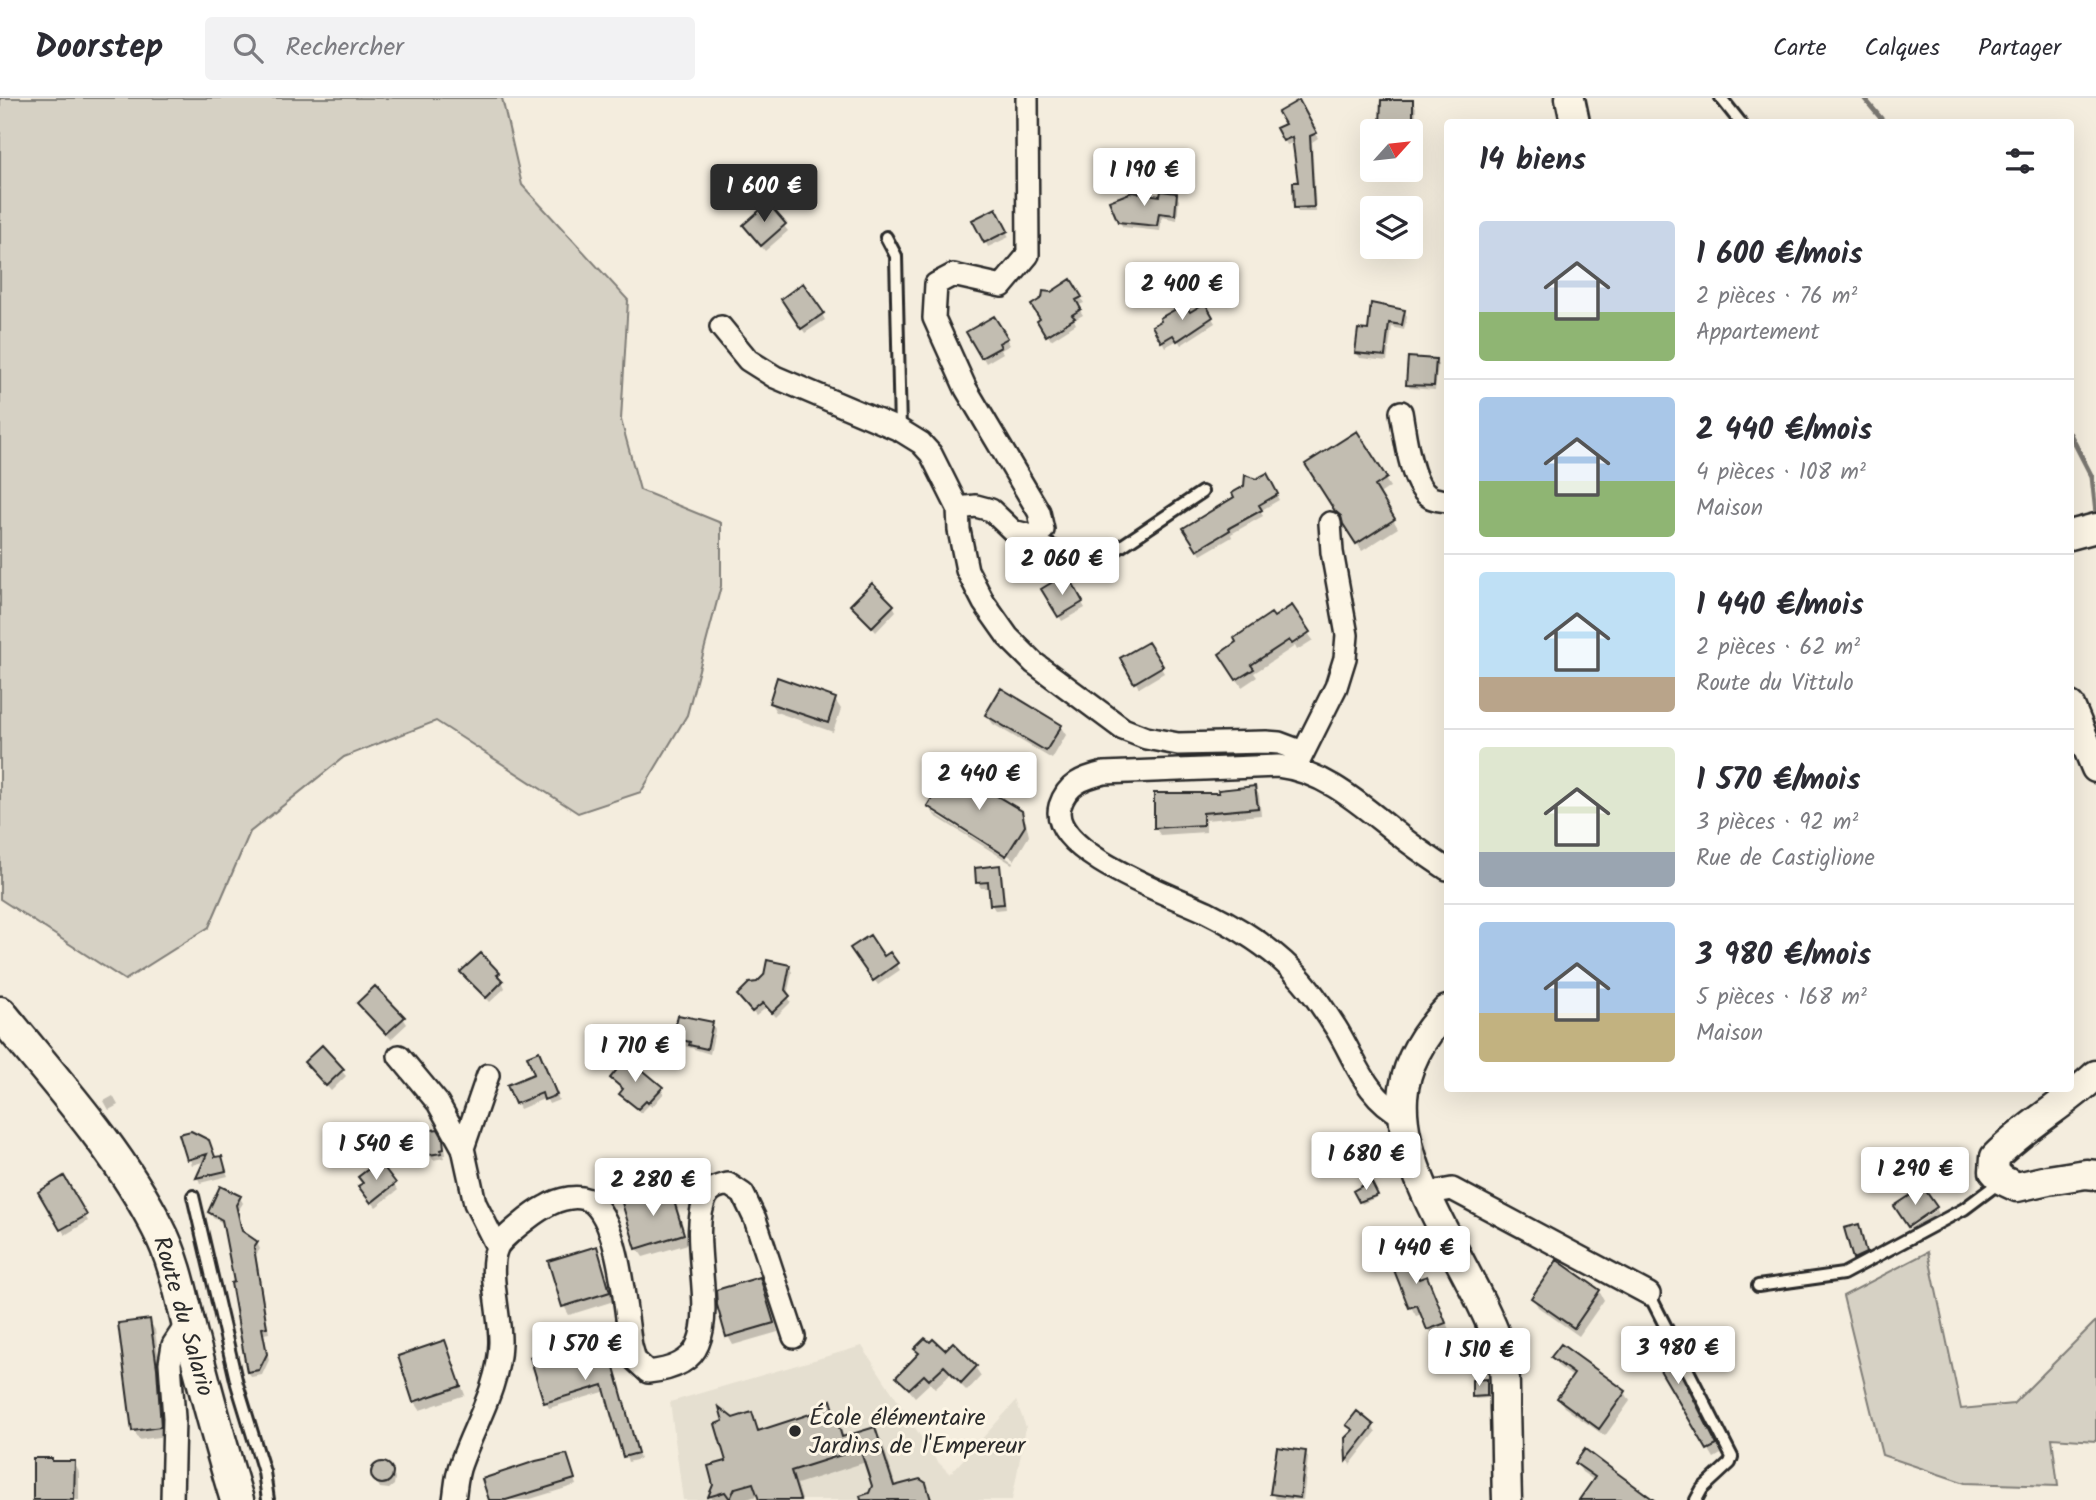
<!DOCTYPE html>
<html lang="fr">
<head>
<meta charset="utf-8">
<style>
	:root { --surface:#fff; --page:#f2f2f3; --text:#2b2b33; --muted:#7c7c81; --line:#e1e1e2; --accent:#2b2b2b }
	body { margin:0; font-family:Kalam,sans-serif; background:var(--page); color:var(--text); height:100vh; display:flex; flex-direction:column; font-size:26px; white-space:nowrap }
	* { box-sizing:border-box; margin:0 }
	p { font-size:23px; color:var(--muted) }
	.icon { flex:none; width:38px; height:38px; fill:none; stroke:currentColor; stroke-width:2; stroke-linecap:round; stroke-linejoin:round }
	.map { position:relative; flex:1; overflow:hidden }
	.drawer { position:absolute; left:1444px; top:21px; width:630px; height:973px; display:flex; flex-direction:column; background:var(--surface); border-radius:7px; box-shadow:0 7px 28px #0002 }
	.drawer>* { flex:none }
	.needle { width:46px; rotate:63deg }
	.fabs { position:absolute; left:1360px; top:21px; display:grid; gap:14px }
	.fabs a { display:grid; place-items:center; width:63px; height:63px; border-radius:7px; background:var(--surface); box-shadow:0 7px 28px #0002; font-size:35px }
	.price { position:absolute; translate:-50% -60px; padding:0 16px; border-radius:7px; background:#fff; color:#222; font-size:23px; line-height:46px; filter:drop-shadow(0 2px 4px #0008) }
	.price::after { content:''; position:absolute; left:50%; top:42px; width:21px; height:16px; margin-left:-10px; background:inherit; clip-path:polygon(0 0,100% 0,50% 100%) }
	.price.on { background:var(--accent); color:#fff }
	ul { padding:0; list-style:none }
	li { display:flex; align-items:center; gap:21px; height:175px; padding:0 35px }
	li+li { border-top:2px solid var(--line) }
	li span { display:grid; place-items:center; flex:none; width:196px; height:140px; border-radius:7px; color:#555 }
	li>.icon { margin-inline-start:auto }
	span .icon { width:84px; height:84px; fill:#fffc; stroke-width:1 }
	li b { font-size:30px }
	h2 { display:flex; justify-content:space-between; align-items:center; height:84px; padding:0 35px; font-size:30px }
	header { display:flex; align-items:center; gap:42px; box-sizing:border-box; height:98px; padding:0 35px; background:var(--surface); border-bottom:2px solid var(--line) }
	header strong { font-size:33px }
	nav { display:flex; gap:38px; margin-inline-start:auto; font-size:24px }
	.search { width:490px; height:63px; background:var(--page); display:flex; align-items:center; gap:18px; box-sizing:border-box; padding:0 24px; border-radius:7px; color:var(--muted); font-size:26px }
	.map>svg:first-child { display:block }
</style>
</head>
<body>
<header>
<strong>Doorstep</strong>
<div class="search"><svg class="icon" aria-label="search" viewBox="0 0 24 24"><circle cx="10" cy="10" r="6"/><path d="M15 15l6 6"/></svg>Rechercher</div>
<nav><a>Carte</a><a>Calques</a><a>Partager</a></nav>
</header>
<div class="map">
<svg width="2096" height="1402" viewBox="0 0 2096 1402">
	<rect width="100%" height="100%" fill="#f4edde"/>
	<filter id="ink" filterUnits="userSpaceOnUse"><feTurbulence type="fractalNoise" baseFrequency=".0143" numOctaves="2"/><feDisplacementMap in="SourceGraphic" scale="14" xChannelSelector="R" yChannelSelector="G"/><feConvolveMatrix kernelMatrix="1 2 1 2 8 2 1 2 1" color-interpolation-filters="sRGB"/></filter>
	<g filter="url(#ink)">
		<path fill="#e5dfd0" d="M862 1248 936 1362 950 1376 1016 1303 1026 1329 1012 1402H683L670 1304Z"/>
		<path fill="#d6d1c4" stroke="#807e78" stroke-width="2" d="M0 0H502L522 87 628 202 621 322 640 392 721 425V488L687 617 641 694 578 715 436 623 344 659 250 734 209 829 125 882 0 801Z
			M1928 1154 1961 1311 2013 1306 2096 1223V1343L2052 1340 2058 1388 1965 1385 1882 1357 1843 1198Z"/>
		<path fill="#0003" fill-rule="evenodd" d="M1298 4 1318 40 1312 44 1316 114H1298L1295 109 1300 86 1294 44 1287 47 1279 31 1287 27Z
			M1412 4 1416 9 1415 46H1410V33H1385L1382 27Z
			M1176 97 1179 102 1177 122 1162 119 1160 133 1123 129 1119 123 1162 100Z
			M768 108 788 133 765 153 749 133Z
			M995 112 1009 139 988 149 975 122Z
			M1070 184 1084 205 1077 208 1083 217 1074 222 1076 226 1051 242 1039 224 1052 196Z
			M786 207 822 216 825 222 805 235Z
			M1373 207 1404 213 1407 219 1404 232 1392 229 1387 263 1360 260 1357 255 1369 234Z
			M1205 208 1215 225 1181 247 1178 242 1165 249 1155 229Z
			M994 220 1010 247 1001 252 1003 255 986 265 969 235Z
			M1435 263 1438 267 1435 292 1410 290 1407 286Z
			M1357 336 1390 389 1378 397 1398 430 1362 453 1308 367Z
			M1266 378 1279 402 1260 413 1263 418 1231 436 1232 439 1201 457 1185 430 1237 400Z
			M1071 487 1085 510 1062 523 1043 491 1061 493Z
			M852 507 893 508 896 513 876 534Z
			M1308 535 1313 542 1297 552 1295 548 1254 575 1257 579 1242 589 1221 556Z
			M1147 546 1164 575 1139 590 1122 561Z
			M835 602 841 611 833 634 776 614 770 604Z
			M987 617 1060 628 1066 637 1052 661 993 626Z
			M951 673 968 684 984 688 987 694 1020 714 1026 724 1029 738 1012 766 935 718 929 708ZM934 711 1014 761 1013 764 934 715Z
			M1254 689 1259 697 1261 717 1206 722V734L1160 737 1155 729 1221 696Z
			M999 769 1002 775 1006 811 995 812 991 806 990 790H981L978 785Z
			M856 856 884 861 890 856 900 872 878 887Z
			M789 869 792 874 787 897 791 904 776 919 767 909 756 918 743 902 757 886Z
			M463 875 499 876 505 890 490 904Z
			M363 911 403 920 407 926 391 941Z
			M712 926 715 932 710 956 678 946 675 940Z
			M322 950 346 978 331 993 306 965Z
			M542 961 559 1002 549 1006 546 1000 520 1011 517 1005 536 977Z
			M612 980 661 990 664 995 652 1009 649 1007 641 1015 624 1001 621 996 624 993Z
			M113 998 118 1007 109 1012 104 1003Z
			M437 1033 445 1048 446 1057H443L444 1060 433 1062 430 1056Z
			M181 1037 215 1061 221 1060 228 1078 200 1085 198 1080 206 1063 192 1067Z
			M378 1065 398 1092 376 1109 364 1095Z
			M64 1081 88 1123 65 1137 40 1094Z
			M1370 1086 1377 1099 1362 1106 1355 1094Z
			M669 1092 675 1101 688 1146 643 1159 637 1150Z
			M240 1100 243 1105 238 1113 244 1136 257 1145 260 1151 256 1157 269 1235 264 1236 269 1262 262 1277 251 1279 248 1273 236 1185 225 1126 213 1120 210 1114Z
			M1936 1112 1938 1116 1913 1134 1910 1130Z
			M1858 1128 1868 1157 1858 1166 1855 1160Z
			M1401 1140 1419 1183 1427 1180 1432 1189 1450 1234 1434 1240 1422 1216 1416 1218 1411 1209 1399 1166Z
			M596 1150 601 1159 614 1203 569 1217 564 1208Z
			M760 1181 765 1190 778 1234 733 1247 728 1238Z
			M1599 1193 1604 1202 1579 1238 1538 1209 1533 1200Z
			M149 1222 155 1232 161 1280 165 1338 139 1342 134 1332Z
			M1642 1239 1684 1285 1721 1356 1714 1360Z
			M445 1244 465 1297 420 1312 414 1303Z
			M606 1246 640 1361 628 1364 607 1293 549 1310 546 1304 582 1252Z
			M916 1251 945 1255 975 1269 981 1278 967 1293 950 1276 935 1290 930 1285 915 1299 898 1279 920 1257Z
			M1553 1259 1625 1294 1630 1303 1605 1338 1564 1309 1559 1300 1573 1279 1558 1268Z
			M1486 1283 1488 1300 1475 1301 1474 1298Z
			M830 1305 837 1317 844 1340 874 1331 882 1343 896 1389 925 1386 933 1402H869L874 1388 866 1364 797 1386 802 1402H761L759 1397 744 1402H712L710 1398 728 1364 733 1322 751 1316 760 1334 814 1316Z
			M1348 1327 1372 1328 1376 1334 1350 1367 1348 1362 1347 1341 1353 1334Z
			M1305 1354 1308 1360 1303 1402 1276 1401 1272 1395Z
			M566 1358 576 1387 527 1402H490Z
			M53 1365H74L79 1374V1402H35Z
			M1577 1365 1648 1402H1581L1595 1383 1582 1374Z
			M381 1366 387 1368 395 1380 394 1387 389 1391 380 1390 372 1375 375 1369Z"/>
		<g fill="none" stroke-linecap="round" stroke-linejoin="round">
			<path stroke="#7a7771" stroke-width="5" d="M1864 0 1884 24
				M2070 336 2092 379 2096 415"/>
		</g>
		<path fill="#c2bdb1" stroke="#2b2b2b" stroke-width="2" d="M1299 2 1317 35 1310 38 1314 109 1294 110 1293 84H1298L1292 39 1283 43 1276 30 1285 26 1278 14Z
			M1381 2H1413V33H1385V28H1380Z
			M1161 93 1177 95 1175 117 1159 115 1157 128 1118 124 1109 103 1132 94 1160 98Z
			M768 105 786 126 761 148 743 127Z
			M996 110 1008 133 984 145 972 122Z
			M1071 181 1082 199 1076 202 1081 211 1072 217 1075 220 1046 238 1037 223 1040 221 1031 207 1042 200 1043 193 1051 194Z
			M803 185 824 215 801 231 781 201Z
			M1205 205 1213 219 1177 243 1173 237 1161 244 1152 228 1161 223 1160 220 1185 206 1190 214Z
			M1371 205 1405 212 1402 227 1389 225 1385 258 1355 255 1358 231 1368 232Z
			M994 218 1008 240 999 245 1001 249 981 260 966 234Z
			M1408 259 1436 261 1434 288 1406 287Z
			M1357 333 1387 380 1375 388 1395 421 1356 446 1343 426 1341 418 1335 413 1305 366Z
			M1267 375 1278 396 1259 407 1262 412 1229 430 1230 432 1197 452 1183 430 1234 399 1232 395 1244 388 1245 377 1256 381Z
			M1056 482 1062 490 1072 484 1083 504 1058 519 1041 491Z
			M872 485 894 507 872 529 850 507Z
			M1292 507 1310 534 1292 546 1289 542 1251 567 1254 571 1236 582 1219 556 1236 544 1234 540 1271 515 1274 519Z
			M1148 544 1163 568 1134 585 1120 560Z
			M777 579 836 600 828 625 769 605Z
			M1001 590 1062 627 1046 653 985 617Z
			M951 670V676L952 673 968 682 970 678 985 687 984 690 1022 713 1025 728 1006 758 927 708Z
			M1255 688 1258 710 1203 715V727L1154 730V695H1219L1218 692Z
			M1000 767 1004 806 990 807 988 784 976 785 975 770Z
			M870 837 884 858 890 854 898 865 873 883 850 850Z
			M481 855 500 875 497 877 503 883 486 900 460 874Z
			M767 862 790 867 785 892 790 898 772 915 763 905 752 914 737 897 749 885 757 884 764 877Z
			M375 888 405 919 386 936 357 905Z
			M678 917 713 924 707 951 689 947 690 944 673 940Z
			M322 947 344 971 326 988 304 964Z
			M539 953 557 997 544 1002 542 995 515 1006 507 987 534 976 527 958Z
			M627 959 663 989 648 1005 646 1003 638 1011 619 996 623 991 610 980Z
			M438 1031 443 1040 444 1051 441 1052 442 1055 428 1057 424 1033Z
			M191 1033 209 1042 215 1059 222 1058 226 1073 196 1080 207 1056 187 1062 179 1036Z
			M379 1063 396 1085 371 1105 358 1088 363 1085 358 1079Z
			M64 1078 87 1117 60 1132 38 1094Z
			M1371 1083 1378 1097 1359 1104 1353 1093Z
			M220 1088 241 1098 236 1107 242 1133 258 1144 254 1150 267 1229 262 1230 267 1256 259 1272 247 1274 231 1185 234 1184 222 1122 208 1114Z
			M1923 1089 1937 1109 1908 1129 1894 1108Z
			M670 1090 684 1136 636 1151 622 1105Z
			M1859 1126 1866 1155 1853 1161 1844 1130Z
			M1401 1138 1419 1181 1427 1178 1446 1225 1427 1232 1417 1207 1409 1210 1392 1167 1397 1165 1388 1143Z
			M597 1148 610 1194 562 1209 548 1163Z
			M1557 1162 1600 1192 1574 1230 1531 1200Z
			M760 1179 774 1225 726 1239 717 1207 716 1192Z
			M150 1221 157 1270 161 1329 132 1333 118 1225Z
			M1654 1230 1680 1274 1717 1347 1707 1352 1640 1238Z
			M925 1240 930 1244 933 1241 945 1252 953 1244 977 1268 961 1285 944 1268 929 1282 924 1277 909 1291 896 1279 919 1255 914 1251Z
			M445 1242 461 1288 413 1304 398 1258Z
			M579 1244 581 1250 607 1244 638 1355 623 1359 603 1287 544 1305 530 1259Z
			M1561 1246 1626 1293 1599 1331 1557 1300 1574 1276 1551 1259Z
			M1487 1281V1298L1472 1299V1282Z
			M831 1302 842 1339 875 1329 894 1388 920 1381 926 1385 931 1402H861L860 1398 869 1395 872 1388 860 1351 791 1373 800 1402H759L753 1385 735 1390 730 1401 725 1394 708 1399 713 1387 708 1368 726 1363 715 1326 723 1323 719 1309 733 1320 752 1314 758 1333 813 1315Z
			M1357 1313 1374 1327 1346 1363 1345 1340 1353 1332 1346 1327Z
			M1277 1349 1306 1353 1300 1400 1270 1396Z
			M1585 1351 1605 1366 1654 1402H1579L1595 1379 1575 1365Z
			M567 1356 575 1381 506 1402H489L482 1381 536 1363Z
			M33 1360H52V1363H75L74 1402H33Z
			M371 1375a11 11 0 1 1 22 0a11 11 0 1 1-22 0Z"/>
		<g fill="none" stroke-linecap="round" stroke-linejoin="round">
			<defs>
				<path id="service" d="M1721 0 1740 24
					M886 139 896 158 900 332
					M1032 438C1058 452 1081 462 1111 455L1202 394
					M193 1098 237 1286 264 1374 268 1402
					M1758 1188 1843 1176 1964 1111 2000 1084
					M1649 1196 1732 1359 1730 1365 1702 1391 1696 1402"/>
				<path id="minor" d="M721 229 748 262 775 279 900 332 921 345 931 356 958 410 959 432 967 472 984 505 1008 539 1034 565 1123 631 1146 640 1178 646 1266 644 1279 645 1303 654
					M1401 314C1405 335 1410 388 1430 399 1435 402 1442 402 1447 403
					M958 410 976 408 991 412 1013 433 1032 438 1043 432 1039 414 966 291 934 220 936 186 953 177 1002 188 1028 157 1027 0
					M1298 665 1336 589 1345 560 1347 537 1332 454 1330 425
					M399 958 438 1005 463 1050
					M488 977 463 1050 475 1105 497 1149
					M1403 1018C1365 998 1357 964 1336 930 1323 910 1309 888 1291 871 1267 847 1237 829 1207 814 1174 798 1047 754 1060 708 1067 686 1083 680 1104 675L1278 668C1328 674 1364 710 1403 740 1417 751 1432 761 1447 771
					M1428 1098 1436 1094 1452 1091 1649 1196
					M172 1402 174 1320 170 1265 173 1247 188 1224
					M454 1402C456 1390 456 1377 461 1365 475 1325 499 1289 500 1245 501 1220 487 1171 497 1150 500 1141 535 1114 545 1109 558 1101 581 1094 594 1106 620 1130 625 1213 631 1248L635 1262 648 1274C668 1272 690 1266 698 1246 715 1206 688 1137 706 1099 711 1090 719 1088 728 1086L743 1096 755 1121 794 1239"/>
				<path id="tertiary" d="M1570 0 1575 24
					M2070 437 2096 430
					M2070 608 2096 670
					M1447 912C1424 936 1405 966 1403 1000 1398 1078 1474 1173 1499 1247 1506 1267 1505 1290 1505 1311 1506 1341 1506 1372 1507 1402
					M2096 977C2064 1007 2025 1028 1995 1059L1994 1073 2002 1082 2017 1089 2048 1082 2086 1076 2096 1077"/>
				<path id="secondary" d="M0 915C55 983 118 1051 158 1130 176 1164 182 1201 191 1237 206 1293 220 1347 237 1402"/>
			</defs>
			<use href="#service" stroke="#2b2b2b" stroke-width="16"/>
			<use href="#minor" stroke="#2b2b2b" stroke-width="26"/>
			<use href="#tertiary" stroke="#2b2b2b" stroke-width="33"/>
			<use href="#secondary" stroke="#2b2b2b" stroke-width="37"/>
			<use href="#service" stroke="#fcf5e5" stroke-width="10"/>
			<use href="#minor" stroke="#fcf5e5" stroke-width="21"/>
			<use href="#tertiary" stroke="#fcf5e5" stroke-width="28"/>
			<use href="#secondary" stroke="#fcf5e5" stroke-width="32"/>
		</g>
	</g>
	<circle fill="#2b2b2b" stroke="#fcf5e5" stroke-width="2.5" cx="795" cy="1333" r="7"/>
	<g text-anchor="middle" stroke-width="6" stroke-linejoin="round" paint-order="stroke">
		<g font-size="24" fill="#2b2b2b" stroke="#fcf5e5">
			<text transform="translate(184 1218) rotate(74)" y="8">Route du Salario</text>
		</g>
		<g font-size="24" fill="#2b2b2b" stroke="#fcf5e5" text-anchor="start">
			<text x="809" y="1327">École élémentaire<tspan x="809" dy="28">Jardins de l'Empereur</tspan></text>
		</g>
	</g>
</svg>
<div class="fabs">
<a><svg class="needle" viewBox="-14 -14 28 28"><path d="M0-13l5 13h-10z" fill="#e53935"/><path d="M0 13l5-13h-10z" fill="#7c7c81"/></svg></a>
<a><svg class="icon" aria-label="layers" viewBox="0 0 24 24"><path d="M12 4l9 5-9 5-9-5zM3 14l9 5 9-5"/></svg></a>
</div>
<b class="price" style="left:1144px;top:110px">1 190 €</b>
<b class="price on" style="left:764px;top:126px">1 600 €</b>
<b class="price" style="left:1182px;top:224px">2 400 €</b>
<b class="price" style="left:1062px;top:499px">2 060 €</b>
<b class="price" style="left:979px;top:714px">2 440 €</b>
<b class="price" style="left:635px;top:986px">1 710 €</b>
<b class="price" style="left:376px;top:1084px">1 540 €</b>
<b class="price" style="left:1366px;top:1094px">1 680 €</b>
<b class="price" style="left:1915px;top:1109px">1 290 €</b>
<b class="price" style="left:653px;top:1120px">2 280 €</b>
<b class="price" style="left:1416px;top:1188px">1 440 €</b>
<b class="price" style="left:585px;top:1284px">1 570 €</b>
<b class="price" style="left:1678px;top:1288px">3 980 €</b>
<b class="price" style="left:1479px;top:1290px">1 510 €</b>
<section class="drawer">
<h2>14 biens<svg class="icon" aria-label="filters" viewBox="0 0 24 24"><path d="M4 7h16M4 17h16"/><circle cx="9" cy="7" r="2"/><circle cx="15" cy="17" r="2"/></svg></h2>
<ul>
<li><span style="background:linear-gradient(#c9d6e8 65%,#8fb573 0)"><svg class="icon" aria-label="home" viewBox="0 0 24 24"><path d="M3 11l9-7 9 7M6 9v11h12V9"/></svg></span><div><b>1 600 €/mois</b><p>2 pièces · 76 m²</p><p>Appartement</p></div></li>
<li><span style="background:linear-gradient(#a9c7e8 60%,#8fb573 0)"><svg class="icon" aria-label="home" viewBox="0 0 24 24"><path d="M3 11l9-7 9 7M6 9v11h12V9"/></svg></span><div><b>2 440 €/mois</b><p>4 pièces · 108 m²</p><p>Maison</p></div></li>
<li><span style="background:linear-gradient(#bfe0f5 75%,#b9a48a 0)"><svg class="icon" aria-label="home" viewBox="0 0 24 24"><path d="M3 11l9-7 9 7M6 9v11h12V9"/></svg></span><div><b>1 440 €/mois</b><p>2 pièces · 62 m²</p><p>Route du Vittulo</p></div></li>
<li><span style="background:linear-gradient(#dfe7d0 75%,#9aa5b1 0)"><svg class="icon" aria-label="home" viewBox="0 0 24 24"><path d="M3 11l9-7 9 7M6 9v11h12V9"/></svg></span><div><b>1 570 €/mois</b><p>3 pièces · 92 m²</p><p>Rue de Castiglione</p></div></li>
<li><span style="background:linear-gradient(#a9c7e8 65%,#c2b280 0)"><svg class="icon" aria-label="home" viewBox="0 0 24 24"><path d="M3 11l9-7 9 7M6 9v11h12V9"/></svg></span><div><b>3 980 €/mois</b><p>5 pièces · 168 m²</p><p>Maison</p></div></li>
</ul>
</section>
</div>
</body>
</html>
